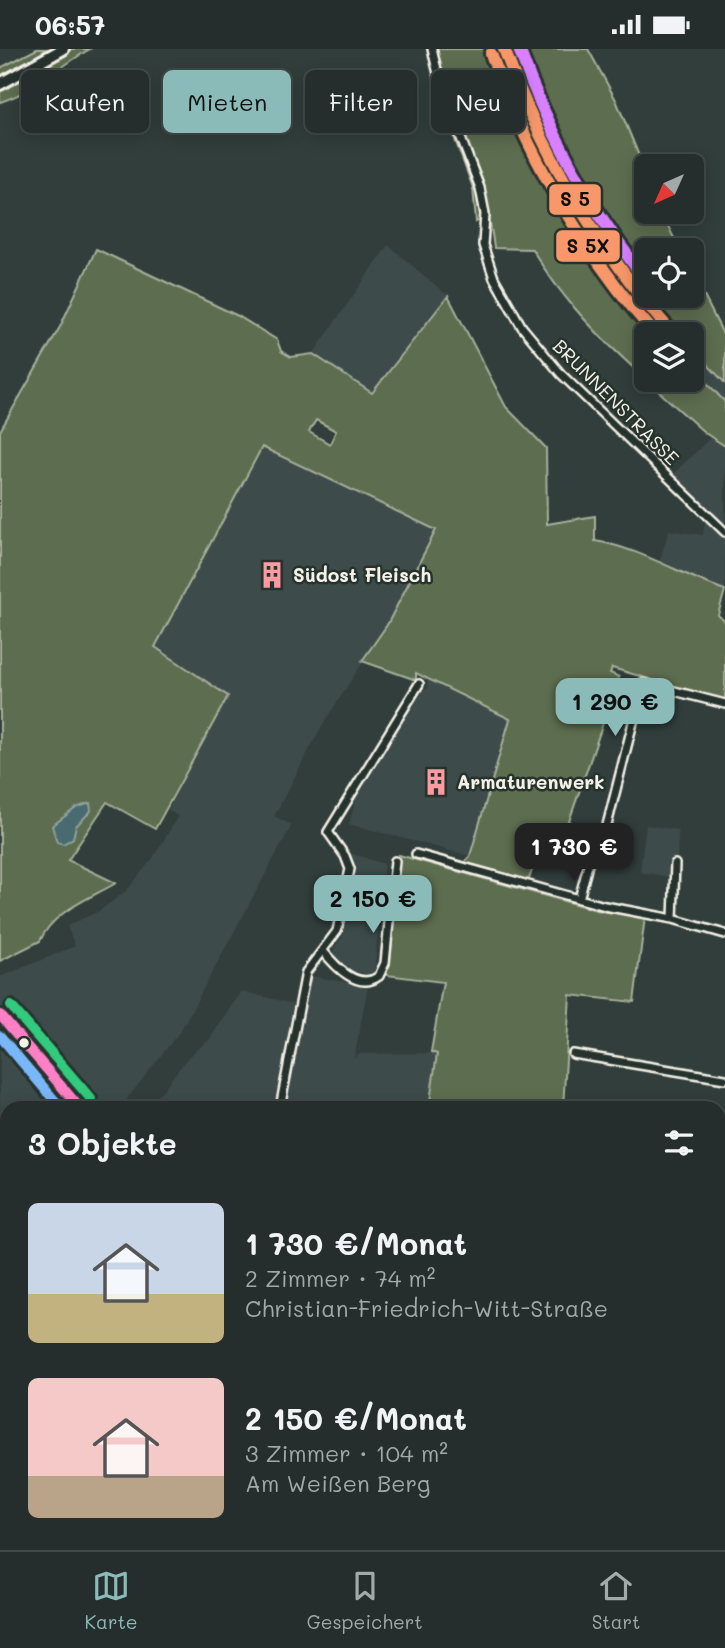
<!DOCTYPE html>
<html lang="de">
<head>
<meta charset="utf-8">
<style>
	:root { --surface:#252e2c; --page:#2d3634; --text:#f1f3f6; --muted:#a3a8a9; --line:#424a48; --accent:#8bbbb9 }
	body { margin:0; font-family:Mali,sans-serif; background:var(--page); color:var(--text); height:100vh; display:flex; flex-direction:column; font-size:26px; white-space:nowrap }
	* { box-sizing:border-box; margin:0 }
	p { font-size:23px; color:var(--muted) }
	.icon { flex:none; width:38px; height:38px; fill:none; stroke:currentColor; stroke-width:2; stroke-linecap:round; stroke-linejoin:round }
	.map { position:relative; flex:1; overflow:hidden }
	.side { position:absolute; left:0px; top:1052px; width:726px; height:450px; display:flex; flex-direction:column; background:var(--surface); border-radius:21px 21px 0 0; box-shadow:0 4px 18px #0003,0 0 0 2px var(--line) }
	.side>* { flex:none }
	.banner { position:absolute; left:21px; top:21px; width:684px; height:63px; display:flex; gap:14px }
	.needle { width:46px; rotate:225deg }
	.controls { position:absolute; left:634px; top:105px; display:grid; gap:14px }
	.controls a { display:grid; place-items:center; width:70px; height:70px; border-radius:10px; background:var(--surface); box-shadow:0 4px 18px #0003,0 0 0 2px var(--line); font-size:35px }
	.price { position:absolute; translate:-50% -60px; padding:0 16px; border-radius:14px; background:var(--accent); color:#111; font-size:23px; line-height:46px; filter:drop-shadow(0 2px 4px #0008) }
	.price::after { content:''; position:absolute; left:50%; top:42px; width:21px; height:16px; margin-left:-10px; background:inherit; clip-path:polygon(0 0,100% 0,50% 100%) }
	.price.selected { background:#222; color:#fff }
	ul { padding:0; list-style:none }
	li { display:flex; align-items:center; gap:21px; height:175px; padding:0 28px }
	li span { display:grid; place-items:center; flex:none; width:196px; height:140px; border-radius:10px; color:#555 }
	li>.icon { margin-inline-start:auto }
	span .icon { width:84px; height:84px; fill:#fffc; stroke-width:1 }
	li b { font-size:30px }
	h2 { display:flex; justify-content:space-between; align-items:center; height:84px; padding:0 28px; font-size:30px }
	.tag { padding:0 24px; border-radius:10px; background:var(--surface); box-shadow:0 4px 18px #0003,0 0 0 2px var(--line); font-size:24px; line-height:63px }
	.tag.selected { background:var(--accent); color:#111 }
	.status { display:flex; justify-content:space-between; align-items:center; height:49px; padding:0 35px; background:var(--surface); direction:ltr }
	.status svg { height:19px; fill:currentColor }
	.tabs { display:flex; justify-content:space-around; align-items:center; height:98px; border-top:2px solid var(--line); background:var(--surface); font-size:19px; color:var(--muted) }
	.tabs a { display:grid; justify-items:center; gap:4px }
	.tabs .selected { color:var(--accent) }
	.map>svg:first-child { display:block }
</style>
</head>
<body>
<div class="status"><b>06:57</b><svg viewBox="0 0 49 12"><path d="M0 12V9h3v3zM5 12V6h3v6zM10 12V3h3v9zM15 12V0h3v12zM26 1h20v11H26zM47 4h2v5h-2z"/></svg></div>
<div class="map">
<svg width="725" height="1501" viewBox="0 0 725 1501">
	<rect width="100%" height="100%" fill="#313e3b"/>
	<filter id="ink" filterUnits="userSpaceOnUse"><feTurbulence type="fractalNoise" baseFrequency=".0143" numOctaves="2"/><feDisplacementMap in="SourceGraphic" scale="14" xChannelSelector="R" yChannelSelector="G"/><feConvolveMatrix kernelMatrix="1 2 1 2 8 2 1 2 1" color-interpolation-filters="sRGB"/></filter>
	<g filter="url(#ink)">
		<path fill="#3e4b4c" d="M489 0H514L646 247 680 285H662L576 178Z
			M388 196 448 247 372 344 313 305Z
			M691 298 725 334V353L691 317Z
			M711 388 725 397V541L659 514 669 481 703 486 705 470 666 432Z
			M262 397 436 481 387 576 323 675 274 767 292 776 181 981 120 1059H7V1157L0 1163V928L75 897 67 877 99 862 127 841 153 809 178 767 168 761 227 647 155 598Z
			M427 630 510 670 470 807 349 775 356 750 420 642 428 639Z
			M646 776 678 781 677 815 671 828 640 823Z
			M350 804 384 815 374 926 345 921 333 908 334 899 343 887 351 843 354 820Z
			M311 927 368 937 354 1010 358 1005 437 1004 429 1059H144L161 1043 189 1007 209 991 241 942 293 955 280 1030 289 1034Z
			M7 1166V1212L0 1203V1172Z
			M7 1310V1463L0 1469V1312Z
			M7 1475V1494L263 1495 253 1501H0V1482Z"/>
		<path fill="#5d6d4f" stroke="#a8af9c" stroke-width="2" fill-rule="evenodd" d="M37 0H90C60 17 33 43 0 53V19Z
			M435 0H497C535 105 590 202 662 285H646V330C603 292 561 250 532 200L494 199C486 128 451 68 435 0Z
			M507 0H588L616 51 646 124V163H661L680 201H646V245C635 230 621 217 610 200 566 139 532 71 507 0Z
			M451 80H454L478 139 484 168 476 173 473 139Z
			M96 200 238 267 277 291 281 302 291 308 313 305 372 344 448 247 506 358 546 399 547 475 595 467V492C640 499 681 526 725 541L718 566 725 573V652L612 619 610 624 619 628 557 807 539 801 528 833 463 815 470 807 510 670 416 624V631L362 612 387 576 436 481 262 398 155 598 228 647 155 780 107 753 68 811 116 834C89 850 53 862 40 892L0 912V382L60 278ZM316 371 336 382 330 395 309 383ZM85 755 89 765 82 768 74 780 61 772Z
			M691 221 725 289V334L691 298V285H680L647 247H691Z
			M691 317 725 353V397L705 384 646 331H691Z
			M399 806 600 862 645 868 634 953 570 946 563 1059H429L437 1005 431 1003 443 933 386 926Z
			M0 1203 7 1212V1301L0 1303Z
			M725 1269V1501H356L351 1495 719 1494V1271Z
			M303 1494 334 1495 339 1501H293Z"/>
		<path fill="#496b70" stroke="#8da1a0" stroke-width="2" d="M90 754 91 762 76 777 73 789 63 795 57 793 52 777 76 759Z"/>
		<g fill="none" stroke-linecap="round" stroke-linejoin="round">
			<defs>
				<path id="minor" d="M432 0 441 37 480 139 485 165 483 196 494 229 522 278 561 325 725 483
					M416 805 605 857 673 870 725 885
					M579 850 592 801 603 792 643 634 725 655
					M673 870 675 815
					M323 902C335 917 358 943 379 927L385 914 395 812
					M0 966 80 1059
					M573 1005 725 1030
					M280 1059 306 923 337 882 350 820 345 807 328 783 419 635
					M719 1114 725 1115
					M719 1261 725 1259
					M0 1306 7 1304
					M0 1473 7 1467
					M160 1494 164 1499 177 1494"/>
				<path id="major" d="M341 1494 346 1501
					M270 1501 280 1494"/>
				<path id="highway" d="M0 35 63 0"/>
			</defs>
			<use href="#minor" stroke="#f4f1e8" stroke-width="12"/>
			<use href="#major" stroke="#f4f1e8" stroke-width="15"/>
			<use href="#highway" stroke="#f4f1e8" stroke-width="16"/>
			<use href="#minor" stroke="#26332d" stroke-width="7"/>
			<use href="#major" stroke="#26332d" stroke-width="10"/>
			<use href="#highway" stroke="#26332d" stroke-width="10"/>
			<defs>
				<path id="bus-1" d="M0 966 80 1059"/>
				<path id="bus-2" d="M0 987 61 1059"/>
				<path id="bus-3" d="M11 957 91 1050"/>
			</defs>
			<use href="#bus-1" stroke="#26332d" stroke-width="16"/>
			<use href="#bus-2" stroke="#26332d" stroke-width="16"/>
			<use href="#bus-3" stroke="#26332d" stroke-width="16"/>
			<use href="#bus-1" stroke="#ff80c5" stroke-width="10"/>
			<use href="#bus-2" stroke="#7ab7f9" stroke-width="10"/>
			<use href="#bus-3" stroke="#33ca7d" stroke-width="10"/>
			<defs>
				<path id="rail-1" d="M504 0C543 107 598 200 673 285"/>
				<path id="rail-2" d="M491 5C529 109 582 202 655 285"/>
				<path id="rail-3" d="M519 0C549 84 591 161 646 231"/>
			</defs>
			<use href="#rail-1" stroke="#26332d" stroke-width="18"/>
			<use href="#rail-2" stroke="#26332d" stroke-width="18"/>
			<use href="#rail-3" stroke="#26332d" stroke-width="18"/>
			<use href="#rail-1" stroke="#f8986a" stroke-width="12"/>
			<use href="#rail-2" stroke="#f8986a" stroke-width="12"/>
			<use href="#rail-3" stroke="#d880ff" stroke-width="12"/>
		</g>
	</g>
	<defs>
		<symbol id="building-bare" viewBox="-9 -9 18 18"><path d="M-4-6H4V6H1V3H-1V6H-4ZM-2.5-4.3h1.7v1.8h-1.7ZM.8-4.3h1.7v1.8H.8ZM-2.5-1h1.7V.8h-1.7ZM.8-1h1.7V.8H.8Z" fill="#ff9aa2" stroke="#26332d" stroke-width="2.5" paint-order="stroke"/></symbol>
	</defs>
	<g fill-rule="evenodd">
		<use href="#building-bare" x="253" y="507" width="38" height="38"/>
		<use href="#building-bare" x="417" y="714" width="38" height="38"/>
	</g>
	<circle fill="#f4f1e8" stroke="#26332d" stroke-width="2.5" cx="24" cy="994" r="6"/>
	<g text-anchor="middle" stroke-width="5" stroke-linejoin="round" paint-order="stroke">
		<g font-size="19" fill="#f4f1e8" stroke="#26332d">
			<text transform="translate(616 353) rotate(45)" y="7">BRUNNENSTRASSE</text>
		</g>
		<g font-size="19" font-weight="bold" fill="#f4f1e8" stroke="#26332d" text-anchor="start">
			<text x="293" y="533">Südost Fleisch</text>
			<text x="457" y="740">Armaturenwerk</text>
		</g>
	</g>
	<g stroke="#26332d" stroke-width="2.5">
		<rect x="548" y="134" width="54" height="33" rx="7" fill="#f8986a"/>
		<rect x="555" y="180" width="66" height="34" rx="7" fill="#f8986a"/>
	</g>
	<g font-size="19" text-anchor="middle" font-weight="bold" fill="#111">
		<text x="575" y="157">S 5</text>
		<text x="588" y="204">S 5X</text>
	</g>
</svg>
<div class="controls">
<a><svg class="needle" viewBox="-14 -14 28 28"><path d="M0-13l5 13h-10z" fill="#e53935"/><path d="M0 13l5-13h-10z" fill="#a3a8a9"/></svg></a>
<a><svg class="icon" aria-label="locate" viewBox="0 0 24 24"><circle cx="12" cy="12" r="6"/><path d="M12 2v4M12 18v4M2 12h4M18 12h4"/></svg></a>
<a><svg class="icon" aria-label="layers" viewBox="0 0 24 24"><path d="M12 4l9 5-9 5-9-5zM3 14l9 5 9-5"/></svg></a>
</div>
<b class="price" style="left:615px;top:689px">1 290 €</b>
<b class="price selected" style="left:574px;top:834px">1 730 €</b>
<b class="price" style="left:373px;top:886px">2 150 €</b>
<div class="banner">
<a class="tag">Kaufen</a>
<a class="tag selected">Mieten</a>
<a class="tag">Filter</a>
<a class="tag">Neu</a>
</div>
<section class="side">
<h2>3 Objekte<svg class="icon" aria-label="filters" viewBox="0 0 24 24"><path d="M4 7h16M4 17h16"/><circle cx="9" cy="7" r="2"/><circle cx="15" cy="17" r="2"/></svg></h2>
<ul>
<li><span style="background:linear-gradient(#c9d6e8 65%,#c2b280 0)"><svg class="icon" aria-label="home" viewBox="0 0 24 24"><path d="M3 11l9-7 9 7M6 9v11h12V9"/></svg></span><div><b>1 730 €/Monat</b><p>2 Zimmer · 74 m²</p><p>Christian-Friedrich-Witt-Straße</p></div></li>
<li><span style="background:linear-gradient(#f6c9c9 70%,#b9a48a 0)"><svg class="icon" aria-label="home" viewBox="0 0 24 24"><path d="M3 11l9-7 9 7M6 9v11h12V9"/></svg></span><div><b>2 150 €/Monat</b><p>3 Zimmer · 104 m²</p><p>Am Weißen Berg</p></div></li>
</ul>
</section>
</div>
<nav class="tabs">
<a class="selected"><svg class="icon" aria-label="map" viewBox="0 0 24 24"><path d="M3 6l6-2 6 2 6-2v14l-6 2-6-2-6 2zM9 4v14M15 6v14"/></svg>Karte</a>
<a><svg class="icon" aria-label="saved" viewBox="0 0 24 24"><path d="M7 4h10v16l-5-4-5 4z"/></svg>Gespeichert</a>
<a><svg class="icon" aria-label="home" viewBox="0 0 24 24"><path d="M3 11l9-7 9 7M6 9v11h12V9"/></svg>Start</a>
</nav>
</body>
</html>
